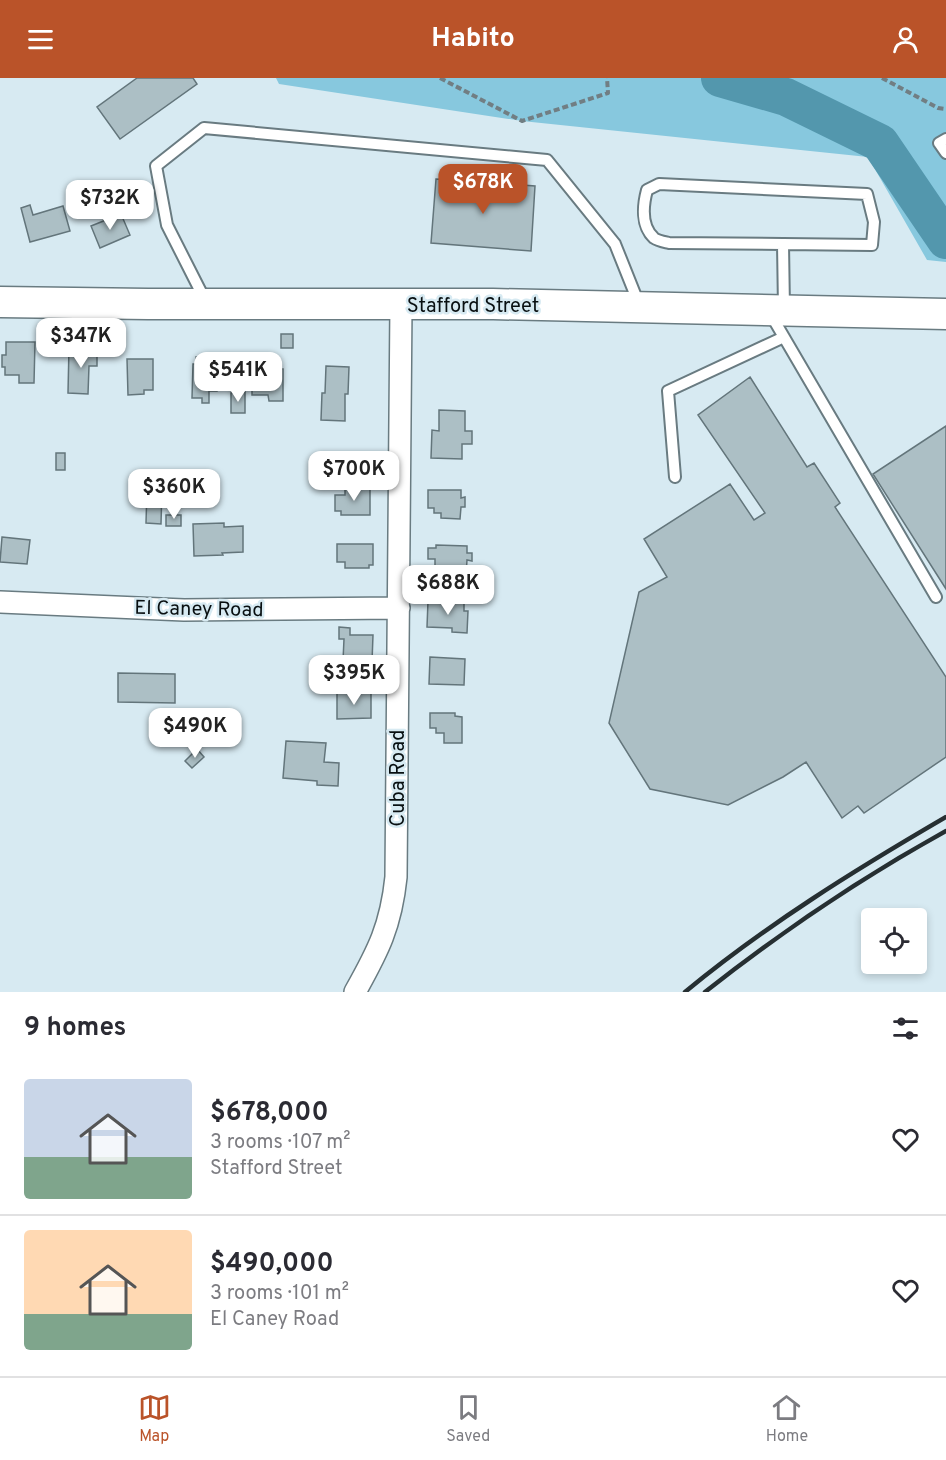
<!DOCTYPE html>
<html lang="en">
<head>
<meta charset="utf-8">
<style>
	:root { --surface:#fff; --page:#f2f2f3; --text:#2b2b33; --muted:#7c7c81; --line:#e1e1e2; --accent:#ba5329 }
	body { margin:0; font-family:Overpass,sans-serif; background:var(--page); color:var(--text); height:100vh; display:flex; flex-direction:column; font-size:22px; white-space:nowrap }
	* { box-sizing:border-box; margin:0 }
	p { font-size:20px; color:var(--muted) }
	.icon { flex:none; width:33px; height:33px; fill:none; stroke:currentColor; stroke-width:2; stroke-linecap:round; stroke-linejoin:round }
	.map { position:relative; height:914px; overflow:hidden }
	.side { display:flex; flex-direction:column; background:var(--surface); flex:1 }
	.side>* { flex:none }
	.fabs { position:absolute; left:861px; top:830px; display:grid; gap:12px }
	.fabs a { display:grid; place-items:center; width:66px; height:66px; border-radius:6px; background:var(--surface); box-shadow:0 3px 9px #0003; font-size:30px }
	.price { position:absolute; translate:-50% -51px; padding:0 14px; border-radius:12px; background:#fff; color:#222; font-size:20px; line-height:39px; filter:drop-shadow(0 2px 3px #0008) }
	.price::after { content:''; position:absolute; left:50%; top:36px; width:18px; height:14px; margin-left:-9px; background:inherit; clip-path:polygon(0 0,100% 0,50% 100%) }
	.price.selected { background:var(--accent); color:#fff }
	ul { padding:0; list-style:none }
	li { display:flex; align-items:center; gap:18px; height:150px; padding:0 24px }
	li+li { border-top:2px solid var(--line) }
	li span { display:grid; place-items:center; flex:none; width:168px; height:120px; border-radius:6px; color:#555 }
	li>.icon { margin-inline-start:auto }
	span .icon { width:72px; height:72px; fill:#fffc; stroke-width:1 }
	li b { font-size:26px }
	h2 { display:flex; justify-content:space-between; align-items:center; height:72px; padding:0 24px; font-size:26px }
	header { display:flex; justify-content:space-between; align-items:center; height:78px; padding:0 24px; background:var(--accent); color:#fff; font-size:27px; font-weight:700 }
	.tabs { display:flex; justify-content:space-around; align-items:center; height:84px; border-top:2px solid var(--line); background:var(--surface); font-size:16px; color:var(--muted) }
	.tabs a { display:grid; justify-items:center; gap:3px }
	.tabs .selected { color:var(--accent) }
	.map>svg:first-child { display:block }
</style>
</head>
<body>
<header><svg class="icon" aria-label="menu" viewBox="0 0 24 24"><path d="M4 6h16M4 12h16M4 18h16"/></svg>Habito<svg class="icon" aria-label="person" viewBox="0 0 24 24"><circle cx="12" cy="8" r="4"/><path d="M4 21q1-7 8-7t8 7"/></svg></header>
<div class="map">
<svg width="946" height="914" viewBox="0 0 946 914">
	<rect width="100%" height="100%" fill="#d7eaf2"/>
	<path fill="#87c8de" d="M276 0H946V184L927 182 868 79 522 43 279 6Z"/>
	<g fill="none" stroke-linecap="round" stroke-linejoin="round">
		<path stroke="#5397ad" stroke-width="38" d="M720 0 786 19 880 65 946 162"/>
	</g>
	<path fill="#acbfc5" stroke="#63757b" stroke-width="1.5" d="M137 0H193L197 6 120 61 97 29Z
		M436 101 535 108 531 173 431 165Z
		M30 127 33 137 63 128 70 153 30 164 21 130Z
		M121 136 130 157 100 170 91 148Z
		M281 256H293V270H281Z
		M6 264H35L34 305H19V297H5V289H2V277H6Z
		M69 269 97 270V288H89L88 316 68 315Z
		M196 279 214 280V287H218L217 313H209V325H202V320H192L193 286H196Z
		M127 281H153V312H144V316L128 317Z
		M264 283H274L273 288H280V291H283V323H269L268 317H252V304H259V286H264Z
		M326 288 349 289 348 316H345V343L321 342 322 315H325Z
		M750 299 807 389 814 385 840 425 835 429 946 599V679L864 735 858 728 842 740 806 684 783 699 728 727 650 711 609 645 639 514 667 499 644 461 730 406 754 442 765 435 698 337Z
		M245 314V335H231V315Z
		M439 332 465 333V353H472V366H462V381L431 380 432 352 439 353Z
		M946 348V511L873 396Z
		M56 375H65V392H56Z
		M147 410H162L161 446 146 445Z
		M345 411H370V437H341V433H335V417H345Z
		M428 412H461V420L465 419V429H461L460 441 441 440V435H434V430H428Z
		M166 437H181V448H166Z
		M224 445V449L243 448V474L222 475 223 477 194 478 193 446Z
		M2 459 30 462 27 486 0 484Z
		M337 466H373V487H369V490H345V484H337Z
		M436 467 467 468V475H472V483L467 482 466 498 435 497V481H428V470H436Z
		M428 523 464 525V533H468L467 555 452 554V550L427 549Z
		M339 549 350 550V557H373L372 584 343 583 344 561H339Z
		M430 579 465 581 464 607 429 606Z
		M118 595 175 596V625L118 624Z
		M371 614V640L337 641V615Z
		M430 635H455V638L462 639V665H444V655H436V650H430Z
		M286 663 326 665 324 684 339 685 338 708 317 707V703L283 700Z
		M197 671 204 679 192 690 185 683Z"/>
	<g fill="none" stroke-linecap="round" stroke-linejoin="round">
		<defs>
			<path id="lane" d="M946 61 939 65 946 75
				M783 166 872 167 874 144 867 116 659 106 647 112C643 127 641 148 654 160 658 163 665 164 669 165L783 166 784 231
				M205 222 167 147 156 88 204 50 547 82 615 166 639 226
				M771 237 936 519
				M675 399 668 313 784 259"/>
			<path id="street" d="M0 524 184 532 399 530
				M355 914C378 873 391 848 396 799L401 226"/>
			<path id="secondary" d="M0 224 148 226H493L946 236"/>
		</defs>
		<use href="#lane" stroke="#697b81" stroke-width="14"/>
		<use href="#street" stroke="#697b81" stroke-width="24"/>
		<use href="#secondary" stroke="#697b81" stroke-width="33"/>
		<path stroke="#717e83" stroke-width="4" stroke-dasharray="6 3" stroke-linecap="butt" d="M440 0 522 43 608 15 607 0
			M882 0 938 30 946 31"/>
		<use href="#lane" stroke="#fff" stroke-width="10"/>
		<use href="#street" stroke="#fff" stroke-width="21"/>
		<use href="#secondary" stroke="#fff" stroke-width="30"/>
		<path stroke="#262f32" stroke-width="4.5" d="M685 914C766 847 855 792 946 739
			M705 914C781 854 861 800 946 753"/>
	</g>
	<g text-anchor="middle" stroke-width="5" stroke-linejoin="round" paint-order="stroke">
		<g font-size="20" fill="#080f11" stroke="#d7eaf2">
			<text x="473" y="234">Stafford Street</text>
			<text transform="translate(199 530) rotate(1)" y="7">El Caney Road</text>
			<text transform="translate(397 700) rotate(-90)" y="7">Cuba Road</text>
		</g>
	</g>
</svg>
<div class="fabs">
<a><svg class="icon" aria-label="locate" viewBox="0 0 24 24"><circle cx="12" cy="12" r="6"/><path d="M12 2v4M12 18v4M2 12h4M18 12h4"/></svg></a>
</div>
<b class="price selected" style="left:483px;top:137px">$678K</b>
<b class="price" style="left:110px;top:153px">$732K</b>
<b class="price" style="left:81px;top:291px">$347K</b>
<b class="price" style="left:238px;top:325px">$541K</b>
<b class="price" style="left:354px;top:424px">$700K</b>
<b class="price" style="left:174px;top:442px">$360K</b>
<b class="price" style="left:448px;top:538px">$688K</b>
<b class="price" style="left:354px;top:628px">$395K</b>
<b class="price" style="left:195px;top:681px">$490K</b>
</div>
<section class="side">
<h2>9 homes<svg class="icon" aria-label="filters" viewBox="0 0 24 24"><path d="M4 7h16M4 17h16"/><circle cx="9" cy="7" r="2"/><circle cx="15" cy="17" r="2"/></svg></h2>
<ul>
<li><span style="background:linear-gradient(#c9d6e8 65%,#7fa58c 0)"><svg class="icon" aria-label="home" viewBox="0 0 24 24"><path d="M3 11l9-7 9 7M6 9v11h12V9"/></svg></span><div><b>$678,000</b><p>3 rooms · 107 m²</p><p>Stafford Street</p></div><svg class="icon" aria-label="heart" viewBox="0 0 24 24"><path d="M12 20l-8-8c-3-5 5-10 8-4 3-6 11-1 8 4z"/></svg></li>
<li><span style="background:linear-gradient(#ffd9b3 70%,#7fa58c 0)"><svg class="icon" aria-label="home" viewBox="0 0 24 24"><path d="M3 11l9-7 9 7M6 9v11h12V9"/></svg></span><div><b>$490,000</b><p>3 rooms · 101 m²</p><p>El Caney Road</p></div><svg class="icon" aria-label="heart" viewBox="0 0 24 24"><path d="M12 20l-8-8c-3-5 5-10 8-4 3-6 11-1 8 4z"/></svg></li>
</ul>
</section>
<nav class="tabs">
<a class="selected"><svg class="icon" aria-label="map" viewBox="0 0 24 24"><path d="M3 6l6-2 6 2 6-2v14l-6 2-6-2-6 2zM9 4v14M15 6v14"/></svg>Map</a>
<a><svg class="icon" aria-label="saved" viewBox="0 0 24 24"><path d="M7 4h10v16l-5-4-5 4z"/></svg>Saved</a>
<a><svg class="icon" aria-label="home" viewBox="0 0 24 24"><path d="M3 11l9-7 9 7M6 9v11h12V9"/></svg>Home</a>
</nav>
</body>
</html>
